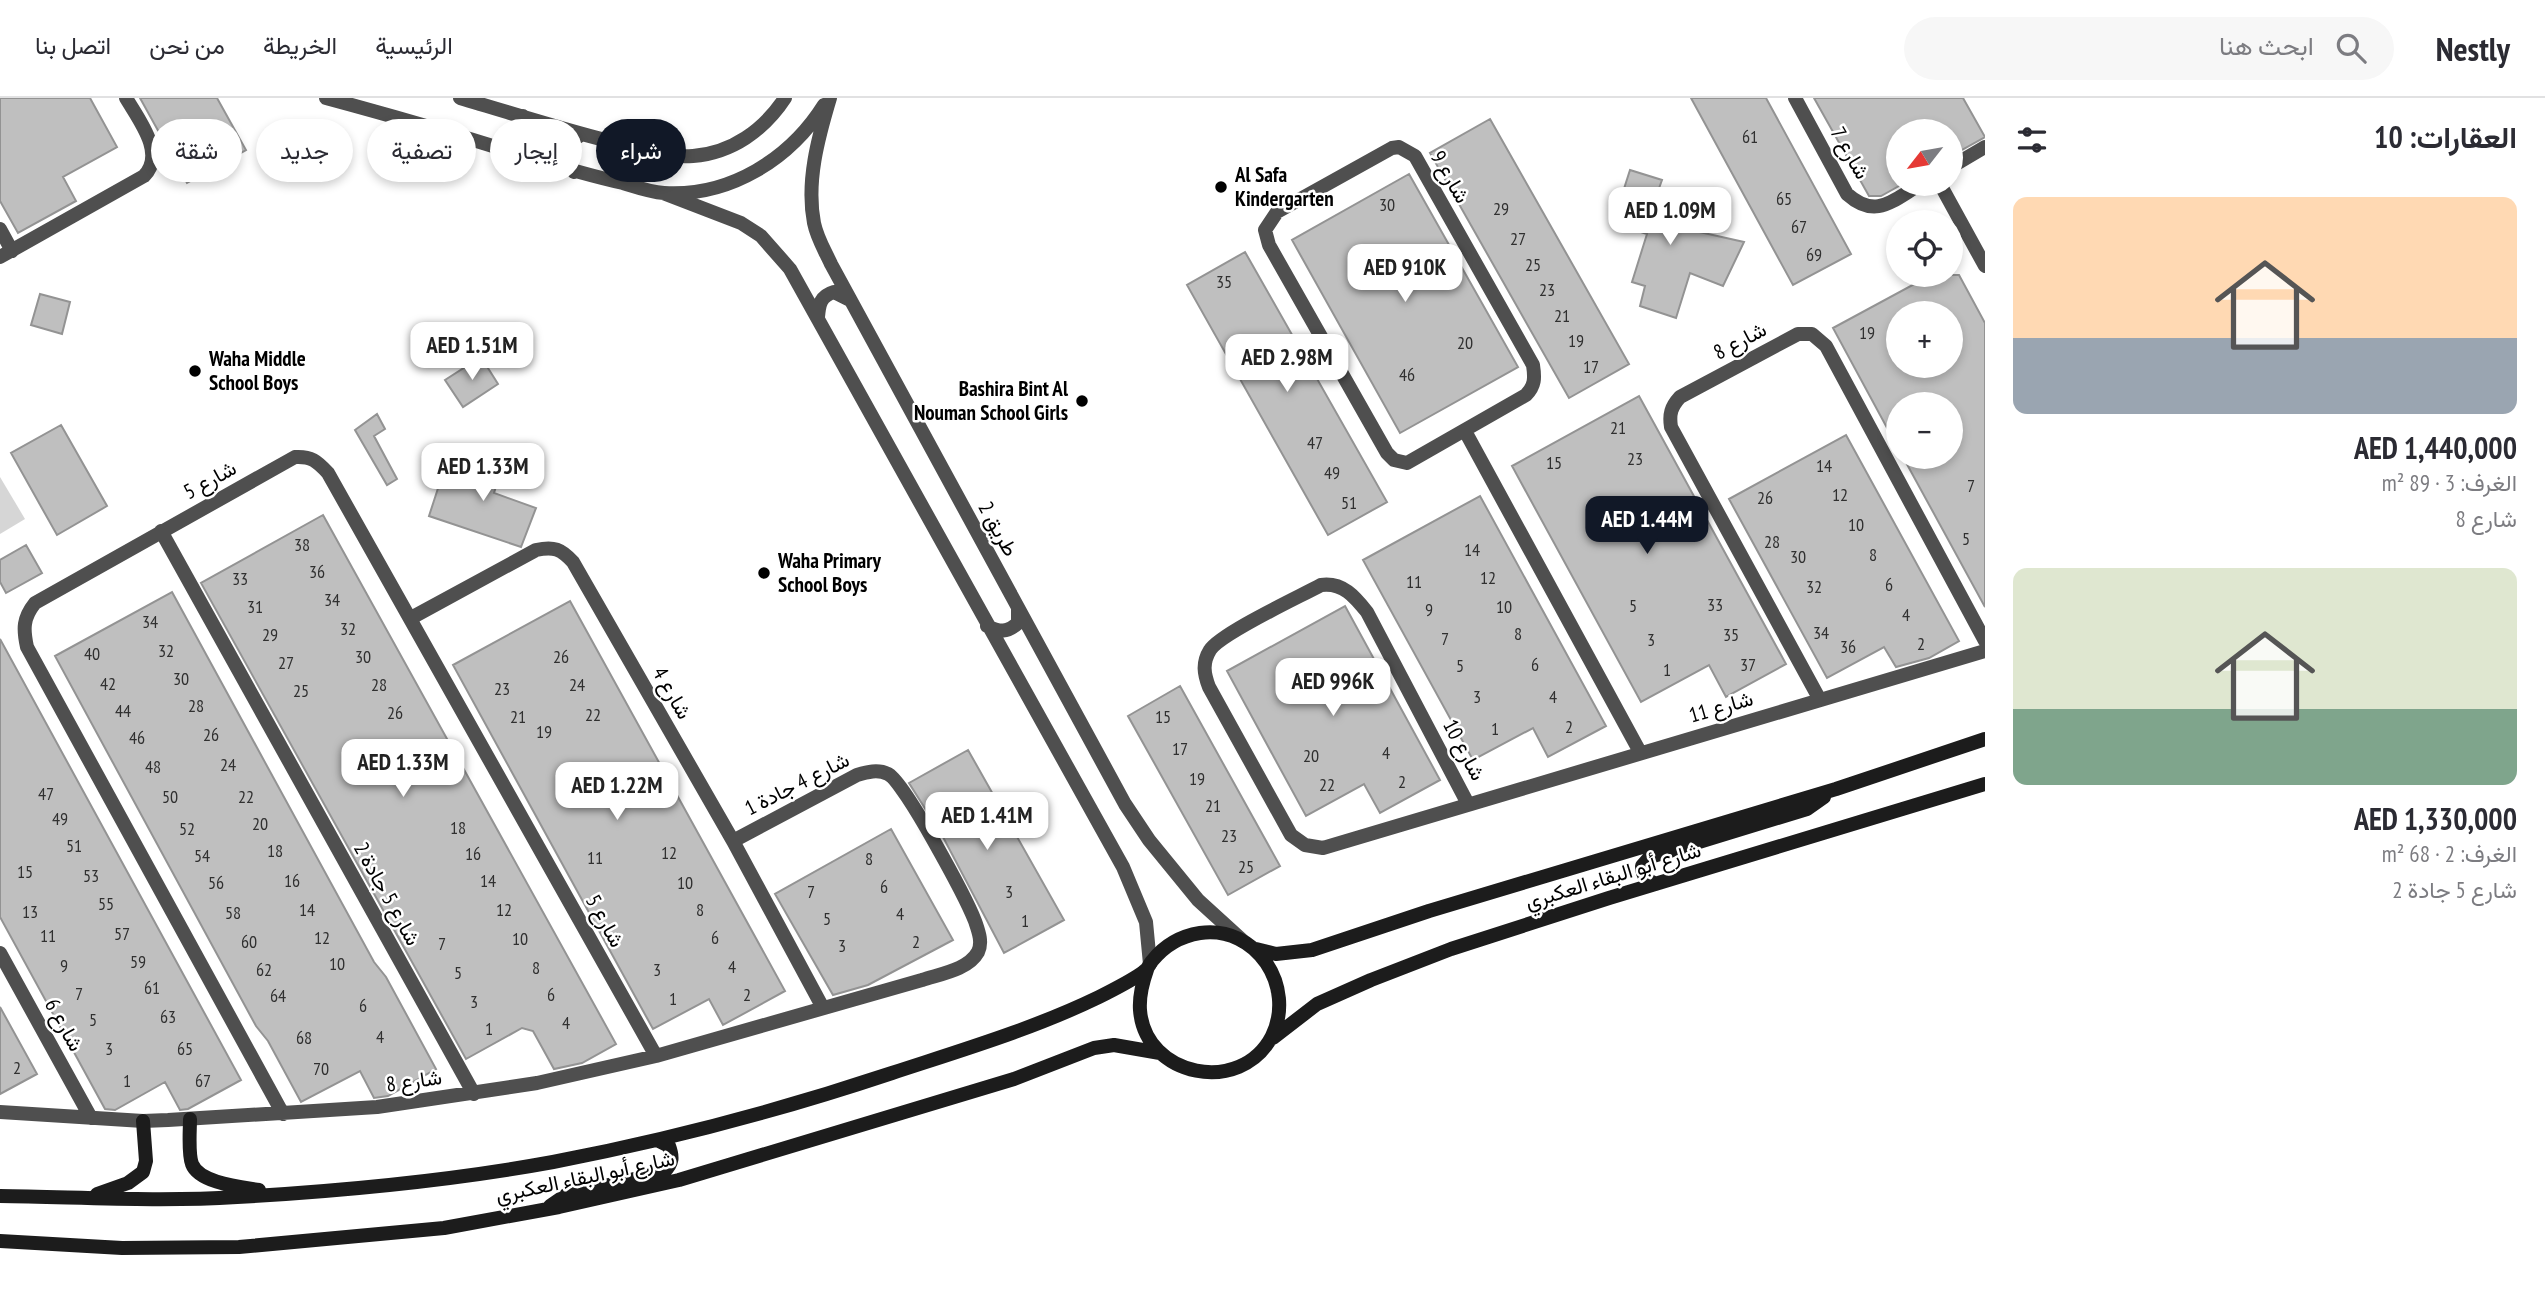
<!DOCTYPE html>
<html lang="ar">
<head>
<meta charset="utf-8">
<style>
	:root { --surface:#fff; --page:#f7f7f7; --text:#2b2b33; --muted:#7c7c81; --line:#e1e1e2; --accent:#111827 }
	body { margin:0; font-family:"PT Sans Narrow",Vazirmatn,sans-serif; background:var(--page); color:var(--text); direction:rtl; height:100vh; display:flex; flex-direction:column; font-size:26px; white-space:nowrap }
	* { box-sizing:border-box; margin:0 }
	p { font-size:23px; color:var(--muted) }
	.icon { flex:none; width:38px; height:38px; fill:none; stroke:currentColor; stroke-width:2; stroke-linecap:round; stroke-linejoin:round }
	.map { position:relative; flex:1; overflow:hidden; direction:ltr }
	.drawer { display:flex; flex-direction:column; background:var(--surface); width:560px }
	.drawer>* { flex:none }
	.top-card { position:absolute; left:21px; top:21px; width:665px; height:63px; direction:rtl; display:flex; gap:14px }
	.needle { width:46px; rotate:239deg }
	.buttons { position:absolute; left:1886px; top:21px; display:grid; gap:14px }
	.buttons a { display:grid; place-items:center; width:77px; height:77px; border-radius:50%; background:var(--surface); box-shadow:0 4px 10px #0003; font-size:35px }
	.price { position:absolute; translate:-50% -60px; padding:0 16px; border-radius:14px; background:#fff; color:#222; font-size:23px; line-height:46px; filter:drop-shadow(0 2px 4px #0008) }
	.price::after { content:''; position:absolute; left:50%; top:42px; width:21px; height:16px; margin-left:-10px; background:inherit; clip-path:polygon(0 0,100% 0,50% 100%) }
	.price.active { background:var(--accent); color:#fff }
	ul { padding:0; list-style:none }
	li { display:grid; align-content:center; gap:14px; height:371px; padding:0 28px }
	li span { display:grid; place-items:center; height:217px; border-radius:14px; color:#555 }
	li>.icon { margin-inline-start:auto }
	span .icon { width:126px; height:126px; fill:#fffc; stroke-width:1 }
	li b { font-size:30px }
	h2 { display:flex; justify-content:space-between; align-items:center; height:84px; padding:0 28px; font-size:30px }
	.chip { padding:0 24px; border-radius:32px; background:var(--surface); box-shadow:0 4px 10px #0003; font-size:24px; line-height:63px }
	.chip.active { background:var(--accent); color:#fff }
	header { display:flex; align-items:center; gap:42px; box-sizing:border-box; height:98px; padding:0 35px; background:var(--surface); border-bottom:2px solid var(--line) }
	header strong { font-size:33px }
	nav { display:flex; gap:38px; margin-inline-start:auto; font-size:24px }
	.search { width:490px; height:63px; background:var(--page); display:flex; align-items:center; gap:18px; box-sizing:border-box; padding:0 24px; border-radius:38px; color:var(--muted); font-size:26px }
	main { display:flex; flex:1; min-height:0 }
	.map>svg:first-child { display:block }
</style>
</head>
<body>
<header>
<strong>Nestly</strong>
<div class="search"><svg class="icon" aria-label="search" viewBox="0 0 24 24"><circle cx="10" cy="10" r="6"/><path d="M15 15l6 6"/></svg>ابحث هنا</div>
<nav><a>الرئيسية</a><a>الخريطة</a><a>من نحن</a><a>اتصل بنا</a></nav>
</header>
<main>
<section class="drawer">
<h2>العقارات: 10<svg class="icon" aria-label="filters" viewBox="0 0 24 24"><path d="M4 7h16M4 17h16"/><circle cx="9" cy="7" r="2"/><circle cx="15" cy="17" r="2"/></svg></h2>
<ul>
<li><span style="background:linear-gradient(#ffd9b3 65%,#9aa5b1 0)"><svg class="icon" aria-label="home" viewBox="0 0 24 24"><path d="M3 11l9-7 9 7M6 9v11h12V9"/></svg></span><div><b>AED 1,440,000</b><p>الغرف: 3 · 89 m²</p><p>شارع 8</p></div></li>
<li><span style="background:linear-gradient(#dfe7d0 65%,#7fa58c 0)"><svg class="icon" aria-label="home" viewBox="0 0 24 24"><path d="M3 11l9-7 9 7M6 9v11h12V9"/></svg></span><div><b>AED 1,330,000</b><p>الغرف: 2 · 68 m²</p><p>شارع 5 جادة 2</p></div></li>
</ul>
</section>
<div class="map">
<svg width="1985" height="1205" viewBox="0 0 1985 1205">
	<rect width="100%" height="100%" fill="#fff"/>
	<path fill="#d6d6d6" d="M0 379 25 421 0 436Z"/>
	<path fill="#bfbfbf" stroke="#939393" stroke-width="2" fill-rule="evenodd" d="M0 0H90L117 49 63 79 76 103 18 135 0 103Z
		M140 0H217L246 52 187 85Z
		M1691 0H1766L1851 156 1793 187Z
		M1814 0H1963L1985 39 1951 58V33H1899V88L1881 98H1869Z
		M1490 21 1629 266 1569 300 1430 55Z
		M1630 72 1662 82 1653 107 1690 115 1686 131 1744 144 1723 188 1690 175 1676 220 1640 208 1645 188 1632 184 1647 136 1613 125Z
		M1409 76 1518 269 1400 335 1292 142Z
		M1245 154 1387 404 1328 437 1187 187Z
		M1931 177H1959L1985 225V509L1903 359H1951V306H1899V352L1833 230ZM1899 215H1951V268H1899Z
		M40 196 70 204 62 236 31 227Z
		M481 259 498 286 463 309 445 282Z
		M1639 298 1786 566 1726 599 1709 567 1641 604 1512 368Z
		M377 316 385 331 374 338 397 381 387 387 355 332Z
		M61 327 107 408 57 437 11 355Z
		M1846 337 1959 543 1929 560 1896 569 1884 549 1827 580 1729 401Z
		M476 350 505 360 494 395 536 410 521 449 429 418 442 378 465 386Z
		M1480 398 1606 628 1548 659 1533 630 1473 662 1363 462Z
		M323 417 616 946 582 965 554 971 533 933 522 930 466 961 201 485Z
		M26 447 42 475 6 495 0 484V462Z
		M172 494 374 864 386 879 436 971 388 998 374 1000 360 973 301 1004 268 943 256 928 55 558Z
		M570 503 785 893 723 927 709 901 653 931 453 567Z
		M1345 508 1440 682 1380 715 1364 686 1306 718 1227 573Z
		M0 541 241 982 188 1011 180 1012 165 984 115 1012 105 1011 0 819Z
		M1180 588 1280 768 1228 797 1128 618Z
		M968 652 1064 822 1004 855 943 739 909 685Z
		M891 731 953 842 868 887 833 897 775 796Z
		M0 909 37 976 0 996Z"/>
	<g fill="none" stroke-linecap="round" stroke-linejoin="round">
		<path stroke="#4f4f4f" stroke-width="14" d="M1795 0 1847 96C1876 122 1893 102 1921 86
			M1399 49 1415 58 1533 267C1535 280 1535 288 1526 297L1407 365 1394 362 1387 355 1269 147 1265 132 1277 114 1392 50Z
			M1951 69 1985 49
			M1940 86 1985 168
			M0 131 12 153
			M0 159 144 78C166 56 139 22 126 0
			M1465 333 1640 654
			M161 433 474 996
			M411 520 536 452C554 448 561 451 573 464L733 743 823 910
			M1820 602 1671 329C1669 316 1671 309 1680 299L1798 236H1812L1826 248 1985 543
			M1468 706 1367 514C1355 499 1343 484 1321 487 1299 499 1221 535 1210 552 1202 565 1204 576 1209 589L1291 737 1305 747 1323 750 1985 553
			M0 855 91 1020
			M0 1014 143 1023 168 1022 377 1009 537 985 656 958 922 882C940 876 968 872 978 854 983 844 978 832 975 823 966 800 904 683 888 676 878 671 867 674 857 677L733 743
			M283 1016 27 549C23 531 23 520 35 505L295 359C311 358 317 363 328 375L656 958"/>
		<path stroke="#4f4f4f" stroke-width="14" d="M326 0C389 17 452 35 515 55 551 66 586 77 623 85 636 89 650 94 664 95 730 99 790 61 824 7
			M460 0C515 16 569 34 625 47 647 53 670 60 693 58 732 55 764 32 785 0
			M830 0C818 40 806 84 814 125 817 140 825 153 831 166L1125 706 1149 742 1198 802 1243 843
			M508 53 522 49 529 44 530 34 523 18
			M574 74C562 55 563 48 582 36
			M663 95 741 125 761 138 790 171 1123 769 1146 824 1150 866
			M818 219C819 207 820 198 834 194L850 202
			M987 528C1000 534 1007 535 1018 525V511"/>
		<path stroke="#1c1c1c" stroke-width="14" d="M1656 786C1647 782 1642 779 1642 768L1650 759 1807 711 1824 699
			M1256 851 1276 856 1312 852 1429 813 1836 691 1985 641
			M1273 940 1317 906 1371 882 1451 851 1609 800 1985 686
			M190 1021C190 1032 188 1056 192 1066 199 1085 241 1089 259 1092
			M97 1096 128 1085 143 1074 146 1063 143 1023
			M0 1098C79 1099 158 1104 237 1099 342 1093 449 1083 553 1064 668 1042 781 1012 892 975 962 952 1033 931 1099 899 1113 892 1129 884 1142 875 1150 869 1146 871 1152 863 1164 848 1181 838 1200 835 1257 827 1296 889 1272 938 1241 998 1145 979 1140 912 1139 898 1142 886 1147 872
			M550 1108 566 1097 664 1074C673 1065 673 1059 669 1048L657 1042
			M0 1143 122 1150 239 1149 444 1130 559 1109 679 1082 1014 981 1094 950 1114 947 1160 955"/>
	</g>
	<g fill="#000" stroke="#fff" stroke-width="2.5">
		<circle cx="1221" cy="89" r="7"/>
		<circle cx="195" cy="273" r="7"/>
		<circle cx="1082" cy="303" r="7"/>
		<circle cx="764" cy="475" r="7"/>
	</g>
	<g text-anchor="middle" stroke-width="5" stroke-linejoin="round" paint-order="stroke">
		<g font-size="18" fill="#303030">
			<text x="1750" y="45">61</text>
			<text x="1784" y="107">65</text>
			<text x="1387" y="113">30</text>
			<text x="1501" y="117">29</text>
			<text x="1799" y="135">67</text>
			<text x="1518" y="147">27</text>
			<text x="1814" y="163">69</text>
			<text x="1533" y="173">25</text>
			<text x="1224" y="190">35</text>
			<text x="1547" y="198">23</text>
			<text x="1562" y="224">21</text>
			<text x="1867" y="241">19</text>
			<text x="1576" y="249">19</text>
			<text x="1465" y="251">20</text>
			<text x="1591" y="275">17</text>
			<text x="1407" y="283">46</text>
			<text x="1618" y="336">21</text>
			<text x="1315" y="351">47</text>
			<text x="1635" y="367">23</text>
			<text x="1554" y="371">15</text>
			<text x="1824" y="374">14</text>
			<text x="1332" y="381">49</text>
			<text x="1971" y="394">7</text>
			<text x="1840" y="403">12</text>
			<text x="1765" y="406">26</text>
			<text x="1349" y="411">51</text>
			<text x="1856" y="433">10</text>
			<text x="1966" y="447">5</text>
			<text x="1772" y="450">28</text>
			<text x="302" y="453">38</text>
			<text x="1472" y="458">14</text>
			<text x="1873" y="463">8</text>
			<text x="1798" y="465">30</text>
			<text x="317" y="480">36</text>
			<text x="1488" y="486">12</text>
			<text x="240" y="487">33</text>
			<text x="1414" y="490">11</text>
			<text x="1889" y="493">6</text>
			<text x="1814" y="495">32</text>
			<text x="332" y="508">34</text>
			<text x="1715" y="513">33</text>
			<text x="1633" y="514">5</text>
			<text x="255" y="515">31</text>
			<text x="1504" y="515">10</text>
			<text x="1429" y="518">9</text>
			<text x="1906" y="523">4</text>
			<text x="150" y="530">34</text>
			<text x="348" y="537">32</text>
			<text x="1821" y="541">34</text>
			<text x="1518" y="542">8</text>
			<text x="270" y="543">29</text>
			<text x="1731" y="543">35</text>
			<text x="1445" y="547">7</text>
			<text x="1651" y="548">3</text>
			<text x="1921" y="552">2</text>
			<text x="1848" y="555">36</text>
			<text x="166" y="559">32</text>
			<text x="92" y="562">40</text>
			<text x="363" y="565">30</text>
			<text x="561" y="565">26</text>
			<text x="286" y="571">27</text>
			<text x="1535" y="573">6</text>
			<text x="1748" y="573">37</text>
			<text x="1460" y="574">5</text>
			<text x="1667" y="578">1</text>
			<text x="181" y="587">30</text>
			<text x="108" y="592">42</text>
			<text x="379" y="593">28</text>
			<text x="577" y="593">24</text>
			<text x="502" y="597">23</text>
			<text x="301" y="599">25</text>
			<text x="1477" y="605">3</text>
			<text x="1553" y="605">4</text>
			<text x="196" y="614">28</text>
			<text x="123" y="619">44</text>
			<text x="395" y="621">26</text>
			<text x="593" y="623">22</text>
			<text x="518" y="625">21</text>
			<text x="1163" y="625">15</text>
			<text x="1569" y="635">2</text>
			<text x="1495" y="637">1</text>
			<text x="544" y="640">19</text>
			<text x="211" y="643">26</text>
			<text x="137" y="646">46</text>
			<text x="1180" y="657">17</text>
			<text x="1386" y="661">4</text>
			<text x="1311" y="664">20</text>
			<text x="228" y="673">24</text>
			<text x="153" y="675">48</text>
			<text x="1197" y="687">19</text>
			<text x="1402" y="690">2</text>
			<text x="1327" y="693">22</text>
			<text x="46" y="702">47</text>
			<text x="170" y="705">50</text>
			<text x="246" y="705">22</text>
			<text x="1213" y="714">21</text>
			<text x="60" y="727">49</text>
			<text x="260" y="732">20</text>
			<text x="458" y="736">18</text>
			<text x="187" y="737">52</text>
			<text x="1229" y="744">23</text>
			<text x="74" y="754">51</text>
			<text x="275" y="759">18</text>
			<text x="669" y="761">12</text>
			<text x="473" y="762">16</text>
			<text x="202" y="764">54</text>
			<text x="595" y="766">11</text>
			<text x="869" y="767">8</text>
			<text x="1246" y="775">25</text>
			<text x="25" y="780">15</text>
			<text x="91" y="784">53</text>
			<text x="292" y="789">16</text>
			<text x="488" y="789">14</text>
			<text x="216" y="791">56</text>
			<text x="685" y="791">10</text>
			<text x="884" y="795">6</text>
			<text x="811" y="800">7</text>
			<text x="1009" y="800">3</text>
			<text x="106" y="812">55</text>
			<text x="307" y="818">14</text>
			<text x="504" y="818">12</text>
			<text x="700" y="818">8</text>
			<text x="30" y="820">13</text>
			<text x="233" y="821">58</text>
			<text x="900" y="822">4</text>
			<text x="827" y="827">5</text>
			<text x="1025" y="829">1</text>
			<text x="122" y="842">57</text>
			<text x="48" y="844">11</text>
			<text x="322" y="846">12</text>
			<text x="715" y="846">6</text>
			<text x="520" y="847">10</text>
			<text x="249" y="850">60</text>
			<text x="916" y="850">2</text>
			<text x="442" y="852">7</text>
			<text x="842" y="854">3</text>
			<text x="138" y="870">59</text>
			<text x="337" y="872">10</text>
			<text x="64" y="874">9</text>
			<text x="732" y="875">4</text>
			<text x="536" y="876">8</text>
			<text x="264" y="878">62</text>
			<text x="657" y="878">3</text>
			<text x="458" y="881">5</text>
			<text x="152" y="896">61</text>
			<text x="79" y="902">7</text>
			<text x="551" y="903">6</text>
			<text x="747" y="903">2</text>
			<text x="278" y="904">64</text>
			<text x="673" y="907">1</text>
			<text x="474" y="910">3</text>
			<text x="363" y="914">6</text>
			<text x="168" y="925">63</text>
			<text x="93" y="928">5</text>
			<text x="566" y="931">4</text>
			<text x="489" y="937">1</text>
			<text x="380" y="945">4</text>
			<text x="304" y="946">68</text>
			<text x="109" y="957">3</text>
			<text x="185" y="957">65</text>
			<text x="17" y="976">2</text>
			<text x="321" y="977">70</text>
			<text x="127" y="989">1</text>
			<text x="203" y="989">67</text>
		</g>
		<g font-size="21" fill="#000" stroke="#fff">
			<text transform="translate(1850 55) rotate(60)" y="7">شارع 7</text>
			<text transform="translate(1450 79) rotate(60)" y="7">شارع 9</text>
			<text transform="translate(1740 243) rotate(-28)" y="7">شارع 8</text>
			<text transform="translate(210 382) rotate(-29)" y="7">شارع 5</text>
			<text transform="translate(998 431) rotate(61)" y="7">طريق 2</text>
			<text transform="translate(672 595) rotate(60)" y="7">شارع 4</text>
			<text transform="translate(1721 609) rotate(-16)" y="7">شارع 11</text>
			<text transform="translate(1464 652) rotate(62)" y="7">شارع 10</text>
			<text transform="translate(797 686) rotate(-27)" y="7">شارع 4 جادة 1</text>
			<text transform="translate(1613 778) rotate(-17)" y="7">شارع أبو البقاء العكبري</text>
			<text transform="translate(387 796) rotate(61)" y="7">شارع 5 جادة 2</text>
			<text transform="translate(605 823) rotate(61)" y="7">شارع 5</text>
			<text transform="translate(64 927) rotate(61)" y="7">شارع 6</text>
			<text transform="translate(414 983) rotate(-8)" y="7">شارع 8</text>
			<text transform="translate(585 1079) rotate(-12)" y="7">شارع أبو البقاء العكبري</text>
		</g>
		<g font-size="21" font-weight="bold" fill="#000" stroke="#fff" text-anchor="start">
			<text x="1235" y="84">Al Safa<tspan x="1235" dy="24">Kindergarten</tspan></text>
			<text x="209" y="268">Waha Middle<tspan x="209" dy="24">School Boys</tspan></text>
			<text x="1068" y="298" text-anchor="end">Bashira Bint Al<tspan x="1068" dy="24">Nouman School Girls</tspan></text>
			<text x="778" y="470">Waha Primary<tspan x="778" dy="24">School Boys</tspan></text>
		</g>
	</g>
</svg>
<div class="buttons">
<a><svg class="needle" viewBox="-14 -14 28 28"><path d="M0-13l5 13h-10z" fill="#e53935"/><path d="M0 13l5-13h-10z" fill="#7c7c81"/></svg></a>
<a><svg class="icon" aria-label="locate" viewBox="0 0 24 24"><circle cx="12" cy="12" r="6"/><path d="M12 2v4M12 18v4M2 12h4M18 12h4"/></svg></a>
<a>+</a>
<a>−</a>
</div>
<b class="price" style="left:1670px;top:149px">AED 1.09M</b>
<b class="price" style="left:1405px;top:206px">AED 910K</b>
<b class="price" style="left:472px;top:284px">AED 1.51M</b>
<b class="price" style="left:1287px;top:296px">AED 2.98M</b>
<b class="price" style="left:483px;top:405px">AED 1.33M</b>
<b class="price active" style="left:1647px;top:458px">AED 1.44M</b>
<b class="price" style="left:1333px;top:620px">AED 996K</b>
<b class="price" style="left:403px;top:701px">AED 1.33M</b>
<b class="price" style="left:617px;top:724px">AED 1.22M</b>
<b class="price" style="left:987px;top:754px">AED 1.41M</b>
<div class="top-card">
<a class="chip active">شراء</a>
<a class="chip">إيجار</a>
<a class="chip">تصفية</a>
<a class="chip">جديد</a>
<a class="chip">شقة</a>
</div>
</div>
</main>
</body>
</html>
